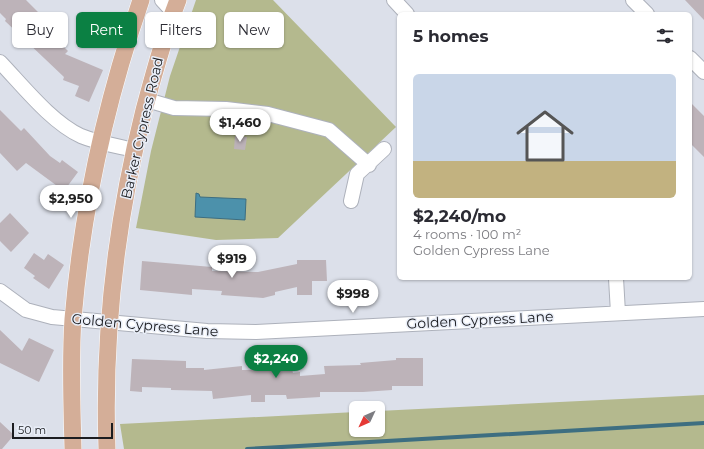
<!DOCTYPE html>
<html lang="en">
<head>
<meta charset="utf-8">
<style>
	:root { --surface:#fff; --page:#f2f2f3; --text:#2b2b33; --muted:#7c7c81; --line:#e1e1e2; --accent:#0b8043 }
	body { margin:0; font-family:Montserrat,sans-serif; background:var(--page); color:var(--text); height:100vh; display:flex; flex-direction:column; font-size:15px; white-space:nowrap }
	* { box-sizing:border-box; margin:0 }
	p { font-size:13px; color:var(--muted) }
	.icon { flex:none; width:22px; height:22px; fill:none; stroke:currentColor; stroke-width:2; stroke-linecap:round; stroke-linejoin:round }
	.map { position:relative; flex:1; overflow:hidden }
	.side { position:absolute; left:397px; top:12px; width:295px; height:268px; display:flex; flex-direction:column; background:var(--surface); border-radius:6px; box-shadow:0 1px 3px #0004 }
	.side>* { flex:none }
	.top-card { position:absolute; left:12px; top:12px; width:325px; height:36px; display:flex; gap:8px }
	.needle { width:26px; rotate:226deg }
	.buttons { position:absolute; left:349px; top:401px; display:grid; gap:8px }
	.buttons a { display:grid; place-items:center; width:36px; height:36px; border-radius:6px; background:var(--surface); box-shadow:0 1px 3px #0004; font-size:20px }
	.scale { position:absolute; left:12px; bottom:10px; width:101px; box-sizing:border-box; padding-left:4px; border:2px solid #1b1c20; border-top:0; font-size:11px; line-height:14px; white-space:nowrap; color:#1b1c20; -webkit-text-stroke:3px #e9eef8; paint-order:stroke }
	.price { position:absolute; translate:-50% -34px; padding:0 9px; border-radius:14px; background:#fff; color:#222; font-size:13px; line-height:26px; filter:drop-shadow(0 1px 2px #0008) }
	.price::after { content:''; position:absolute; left:50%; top:24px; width:12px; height:9px; margin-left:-6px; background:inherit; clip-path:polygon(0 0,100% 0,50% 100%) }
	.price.current { background:var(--accent); color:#fff }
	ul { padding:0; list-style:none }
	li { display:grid; align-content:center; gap:8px; height:212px; padding:0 16px }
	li+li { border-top:1px solid var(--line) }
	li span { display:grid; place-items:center; height:124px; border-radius:6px; color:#555 }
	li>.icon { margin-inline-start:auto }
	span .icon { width:72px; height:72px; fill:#fffc; stroke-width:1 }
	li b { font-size:17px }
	h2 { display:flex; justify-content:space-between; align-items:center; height:48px; padding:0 16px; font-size:17px }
	.pill { padding:0 14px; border-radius:6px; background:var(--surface); box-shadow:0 1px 3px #0004; font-size:14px; line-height:36px }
	.pill.current { background:var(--accent); color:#fff }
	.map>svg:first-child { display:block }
</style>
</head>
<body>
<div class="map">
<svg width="704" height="449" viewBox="0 0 704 449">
	<rect width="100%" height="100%" fill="#dce0ea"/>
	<path fill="#b4b98e" d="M196 0H273L396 127 278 238 216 240 136 228 151 151 170 76Z
		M704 395V449H124L120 424 356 412V430H378V411Z"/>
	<path fill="#4c91ab" stroke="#3d6e81" d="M196 193 199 194 200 197 246 199 245 220 195 217Z"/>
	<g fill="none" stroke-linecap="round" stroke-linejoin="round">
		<path stroke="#3d6e81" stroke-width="4" d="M247 449 704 423"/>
	</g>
	<path fill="#bdb3b9" d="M0 0H26L38 12 34 16 44 25 43 26 68 51 65 54 103 70 89 102 75 96 79 86 63 80 64 77 5 21 6 19 0 13Z
		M685 0H704V20Z
		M690 102 704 116V157L690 143Z
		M0 110 21 131 24 128 50 156 60 163 62 160 78 172 64 191 26 163 17 171 0 153Z
		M235 136 247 137 245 150 234 149Z
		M10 213 29 233 11 252 0 241V223Z
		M34 253 44 260 48 254 64 265 49 289 33 278 35 276 24 268Z
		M297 260H326L327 281H312V295H297V287L275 292V295L263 298 221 295 222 291 192 289V295L140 290 142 261 212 267V271L258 272 297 264Z
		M0 330 22 351 29 338 54 350 39 382 0 363Z
		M396 358H423V386H392V390L363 392H320V397L287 399 286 395H265V402H251V395L213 399 212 391 171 390V388L142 387V392L130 391 132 359 186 361V368H204V370L242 366V370L292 369 293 373 300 372V376L325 374 324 366 361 365 360 363 396 360Z
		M0 422 14 435 2 449H0Z"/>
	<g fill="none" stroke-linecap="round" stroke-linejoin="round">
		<defs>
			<path id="minor" d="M162 0 173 12
				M394 0 407 14
				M633 0 647 14
				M690 58 704 72
				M0 62C23 86 51 122 81 136 98 143 117 146 134 150
				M147 100 174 108 226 109 268 114 329 130 369 165
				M351 201 357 174 384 149
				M616 278 618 313
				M0 291 26 310 52 317 207 331 256 332 704 309"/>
			<path id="major" d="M73 449C72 406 70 362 73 319 82 211 106 102 141 0
				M107 449C103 335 116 221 144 110 154 73 164 36 178 0"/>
		</defs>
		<use href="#minor" stroke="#adb1bb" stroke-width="16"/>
		<use href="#major" stroke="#fff" stroke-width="18"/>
		<use href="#minor" stroke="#fff" stroke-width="14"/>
		<use href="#major" stroke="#d4ae98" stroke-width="17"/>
	</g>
	<g text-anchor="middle" stroke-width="3" stroke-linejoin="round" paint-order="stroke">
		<g font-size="14" fill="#1b1c20" stroke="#e9eef8">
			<text transform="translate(142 128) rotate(-77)" y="5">Barker Cypress Road</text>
			<text transform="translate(480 320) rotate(-3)" y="5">Golden Cypress Lane</text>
			<text transform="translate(145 325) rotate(5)" y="5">Golden Cypress Lane</text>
		</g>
	</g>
</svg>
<div class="buttons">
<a><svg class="needle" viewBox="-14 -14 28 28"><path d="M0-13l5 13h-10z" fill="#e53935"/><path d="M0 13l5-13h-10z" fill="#7c7c81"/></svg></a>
</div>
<div class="scale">50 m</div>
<b class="price" style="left:240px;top:143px">$1,460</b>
<b class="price" style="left:71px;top:219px">$2,950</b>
<b class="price" style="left:232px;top:279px">$919</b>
<b class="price" style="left:353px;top:314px">$998</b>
<b class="price current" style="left:276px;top:379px">$2,240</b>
<div class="top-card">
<a class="pill">Buy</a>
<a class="pill current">Rent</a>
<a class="pill">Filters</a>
<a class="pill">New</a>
</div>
<section class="side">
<h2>5 homes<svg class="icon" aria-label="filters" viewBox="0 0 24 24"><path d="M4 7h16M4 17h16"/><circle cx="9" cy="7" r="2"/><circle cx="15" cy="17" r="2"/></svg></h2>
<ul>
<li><span style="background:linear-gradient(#c9d6e8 70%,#c2b280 0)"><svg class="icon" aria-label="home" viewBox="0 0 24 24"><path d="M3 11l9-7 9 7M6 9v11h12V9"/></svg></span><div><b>$2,240/mo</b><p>4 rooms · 100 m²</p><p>Golden Cypress Lane</p></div></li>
</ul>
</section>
</div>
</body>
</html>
